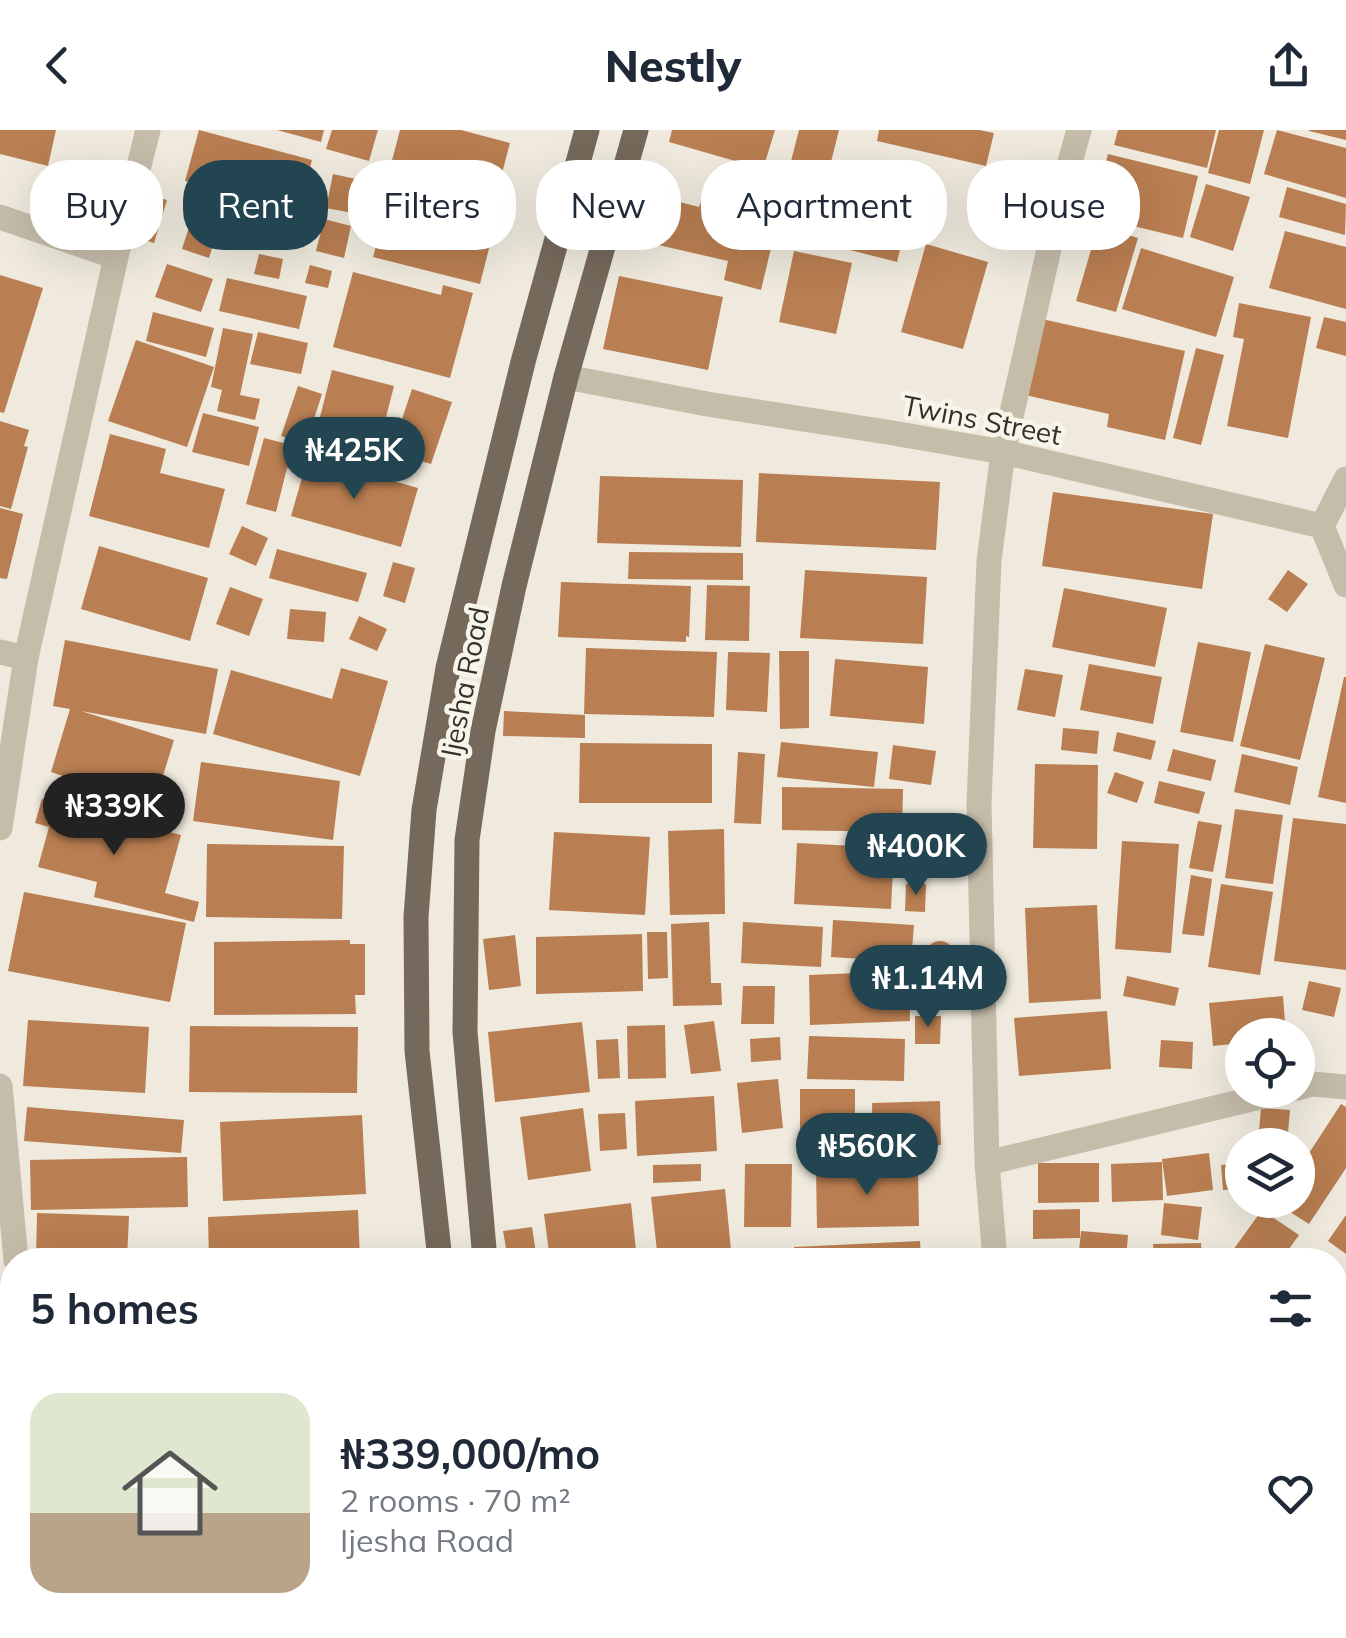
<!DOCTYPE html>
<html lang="en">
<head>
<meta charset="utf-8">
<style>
	:root { --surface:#fff; --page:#f6f6f7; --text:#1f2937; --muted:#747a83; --accent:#234552 }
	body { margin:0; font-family:Mulish,sans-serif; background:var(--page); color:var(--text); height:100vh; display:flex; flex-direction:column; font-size:38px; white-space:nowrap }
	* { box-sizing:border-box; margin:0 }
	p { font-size:32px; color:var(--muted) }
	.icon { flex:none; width:55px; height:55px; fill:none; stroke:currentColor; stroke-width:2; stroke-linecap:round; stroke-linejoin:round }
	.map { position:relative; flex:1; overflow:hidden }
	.panel { position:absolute; left:0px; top:1118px; width:1348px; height:392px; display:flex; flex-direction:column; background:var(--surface); border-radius:40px 40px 0 0; box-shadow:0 10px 40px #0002 }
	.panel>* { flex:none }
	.top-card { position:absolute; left:30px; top:30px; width:1288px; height:90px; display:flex; gap:20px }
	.tools { position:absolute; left:1225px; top:888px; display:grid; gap:20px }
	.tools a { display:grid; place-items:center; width:90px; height:90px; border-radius:50%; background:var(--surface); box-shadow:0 10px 40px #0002; font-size:50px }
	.price { position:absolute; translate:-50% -85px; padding:0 22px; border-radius:35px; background:var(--accent); color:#fff; font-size:32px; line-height:65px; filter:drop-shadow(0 2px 5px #0008) }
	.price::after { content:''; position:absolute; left:50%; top:60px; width:30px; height:22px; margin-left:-15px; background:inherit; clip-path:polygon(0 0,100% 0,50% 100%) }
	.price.active { background:#222; color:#fff }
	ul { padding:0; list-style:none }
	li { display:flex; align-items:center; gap:30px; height:250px; padding:0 30px }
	li span { display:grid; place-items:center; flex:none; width:280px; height:200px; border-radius:30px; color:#555 }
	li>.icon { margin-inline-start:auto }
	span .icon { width:120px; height:120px; fill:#fffc; stroke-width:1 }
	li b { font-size:42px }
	h2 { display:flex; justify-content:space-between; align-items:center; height:120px; padding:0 30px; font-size:42px }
	.chip { padding:0 35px; border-radius:40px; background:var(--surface); box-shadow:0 10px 40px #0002; font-size:35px; line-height:90px }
	.chip.active { background:var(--accent); color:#fff }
	header { display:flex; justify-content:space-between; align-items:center; height:130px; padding:0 30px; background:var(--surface); font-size:45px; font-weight:800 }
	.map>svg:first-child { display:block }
</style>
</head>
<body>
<header><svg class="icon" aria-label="back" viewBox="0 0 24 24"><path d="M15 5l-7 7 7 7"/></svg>Nestly<svg class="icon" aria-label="share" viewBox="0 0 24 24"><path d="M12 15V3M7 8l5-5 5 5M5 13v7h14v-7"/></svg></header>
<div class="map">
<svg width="1346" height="1508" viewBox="0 0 1346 1508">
	<rect width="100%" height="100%" fill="#efeadd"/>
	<path fill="#b97e51" d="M0 0H56L48 36 0 24Z
		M199 0 312 30 299 80 185 51Z
		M277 0H324L321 12Z
		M332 0H378L369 31 326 19Z
		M400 0H461L510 13 496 66 390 38Z
		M672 0H775L763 39 669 12Z
		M799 0H839L827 48 789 39Z
		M879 0H979L994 3 986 36 877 11Z
		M1118 0H1216L1207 38 1114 15Z
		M1219 0H1264L1250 54 1208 43Z
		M1277 0 1346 18V68L1264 44Z
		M1309 0H1346V10L1309 1Z
		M1108 24 1198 46 1183 108 1092 86Z
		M333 44 365 51 358 84 326 78Z
		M711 47 784 64 761 160 724 150 728 131 619 106 630 59 699 77Z
		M1206 54 1250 67 1233 121 1190 107Z
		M1287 57 1346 74 1345 105 1279 87Z
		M391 60 497 87 480 154 373 127Z
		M142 63 167 70 154 113 129 105Z
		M230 74 293 92 286 116 224 97Z
		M816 78 905 100 897 132 807 109Z
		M324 89 351 96 344 128 316 121Z
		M1098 96 1138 108 1116 182 1076 171Z
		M189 97 216 106 209 128 182 119Z
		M1285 101 1346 117V179L1269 158Z
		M926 114 988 132 963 219 901 202Z
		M1141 118 1234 147 1216 207 1122 179Z
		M794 121 852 133 836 204 779 192Z
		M259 124 283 129 279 149 254 144Z
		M167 134 213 149 201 182 155 167Z
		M310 135 332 141 328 158 305 153Z
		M353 142 441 165 443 155 473 163 450 248 333 217Z
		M0 145 43 158 4 283 0 282Z
		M619 146 723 167 708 240 603 219Z
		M227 148 307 166 299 199 219 181Z
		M1239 173 1311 187 1288 308 1227 296 1244 209 1233 207Z
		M153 182 214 198 206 227 146 211Z
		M1324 187 1346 192V226L1316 218Z
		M1042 189 1185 221 1165 310 1107 297 1109 284 1025 265Z
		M223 198 253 204 240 265 260 269 255 290 217 281 222 260 211 257Z
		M258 202 308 213 301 244 250 234Z
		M136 210 214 237 187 317 108 291Z
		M1196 218 1224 225 1201 315 1173 308Z
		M332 240 394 256 374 334 312 318Z
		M298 256 322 264 306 314 281 306Z
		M412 259 452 272 431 334 391 322Z
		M203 283 259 297 249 336 192 322Z
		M0 291 29 300 24 316 28 317 11 379 0 376Z
		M110 304 166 319 160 343 225 359 209 418 89 386Z
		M264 308 303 318 297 340 287 338 276 382 246 374Z
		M308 327 418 358 401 417 291 386Z
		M759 343 940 352 936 420 756 412Z
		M600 346 743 350 741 417 597 413Z
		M1053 362 1213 384 1202 459 1042 436Z
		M0 378 23 384 7 449 0 448Z
		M242 396 268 408 256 436 229 424Z
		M99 416 208 448 190 511 81 479Z
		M277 419 367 443 358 472 269 448Z
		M629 422 743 423V450L628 449Z
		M393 432 415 438 405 473 383 466Z
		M805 440 927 447 923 514 800 508Z
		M1288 440 1308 454 1287 482 1268 469Z
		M561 452 691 456 689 507 686 506V512L558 507Z
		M707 455 750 456 749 511 705 510Z
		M230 457 263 469 249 506 216 494Z
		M1064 458 1167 478 1155 537 1052 517Z
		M290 479 326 482 324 512 287 509Z
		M359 486 387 499 377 521 349 509Z
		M65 510 218 539 206 604 81 581 174 610 149 691 81 670 87 654 51 642 70 579 53 576Z
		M1198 512 1251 522 1233 612 1180 602Z
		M1265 514 1325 528 1300 630 1240 616Z
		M586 518 717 522 714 587 584 584Z
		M779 521H809V598L780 599Z
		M728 522 770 523 767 582 726 580Z
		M835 529 928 537 924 594 830 586Z
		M1089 534 1162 547 1153 594 1080 580Z
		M341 538 388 551 360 646 213 604 231 540 332 569Z
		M1025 539 1063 545 1055 587 1017 580Z
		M1344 547H1346V673L1318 667Z
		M504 581 585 585V608L503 606Z
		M1063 598 1099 601 1097 624 1061 620Z
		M1117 602 1156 611 1151 630 1113 621Z
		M781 612 878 622 874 657 777 647Z
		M580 613 712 614V673H579Z
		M893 615 936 621 931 655 889 649Z
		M1173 619 1216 630 1211 651 1167 641Z
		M738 622 765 624 761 694 734 693Z
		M1242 624 1298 637 1290 675 1234 662Z
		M201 632 340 651 333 710 193 691Z
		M1035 634 1098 635 1097 719 1033 718Z
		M1115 642 1144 652 1137 673 1107 663Z
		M1159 651 1205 662 1199 684 1154 673Z
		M782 657 903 659 902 702 782 700Z
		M42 669 181 705 165 763 199 772 194 792 94 767 97 752 38 737 49 697 35 693Z
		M1235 679 1283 685 1273 754 1225 748Z
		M1293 688 1346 694V840L1274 831Z
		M1198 691 1222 695 1213 742 1189 738Z
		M724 699 725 784 670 785 668 701Z
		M554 702 650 707 645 785 549 780Z
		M1122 711 1179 714 1171 823 1115 819Z
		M797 713 894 718 891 779 794 774Z
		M207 714 344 716 342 789 206 787Z
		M925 719 958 720V744L925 743Z
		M1191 745 1212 749 1204 806 1182 804Z
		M906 754H926L925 782 905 781Z
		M1221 754 1273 762 1260 845 1208 837Z
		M24 762 186 793 170 872 8 841Z
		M1097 775 1101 869 1029 873 1025 778Z
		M833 790 914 795 911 832 831 827Z
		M709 792 711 853H721L722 875 673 876 671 794Z
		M743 792 823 797 821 837 741 833Z
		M647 802H667L668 848 648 849Z
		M642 804 643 861 536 864V807Z
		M515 805 521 856 489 860 483 809Z
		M350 810V814H365V865H355L356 884 214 885V812Z
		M926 825a14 14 0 1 1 28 0a14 14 0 1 1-28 0Z
		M909 841 910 891 810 895 809 845Z
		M1127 846 1179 858 1175 876 1123 866Z
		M1309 851 1341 858 1334 887 1302 880Z
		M743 856H775L774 894H741Z
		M1283 866 1286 905H1242V913L1213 916 1209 873Z
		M1107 881 1111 939 1019 946 1014 888Z
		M915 886H941L940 914H915Z
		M28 890 149 897 145 963 23 956Z
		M714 891 721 941 691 944 684 895Z
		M582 892 590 962 495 972 488 902Z
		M665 895 666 948 628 949 627 896Z
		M190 896 358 897 357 963 189 962Z
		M809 906 905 909 904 951 807 949Z
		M780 907 781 930 751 932 750 909Z
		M618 909 620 948 598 949 596 910Z
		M1161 910 1193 912 1192 939 1159 937Z
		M778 949 783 998 742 1003 737 953Z
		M800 959H855V1009H800Z
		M714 966 717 1021 637 1026 635 971Z
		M940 971 941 1015 873 1017 872 973Z
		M1341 974 1346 977V1038L1309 1094 1276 1073 1277 1070H1298V1040Z
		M27 977 184 990 181 1023 24 1011Z
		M583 978 591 1041 528 1050 520 987Z
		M1261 978 1290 980 1287 1015 1258 1013Z
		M625 983 627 1019 600 1021 598 984Z
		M362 985 366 1064 223 1071 220 992Z
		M1209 1023 1213 1060 1167 1066 1162 1029Z
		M187 1027 188 1077 31 1080 30 1030Z
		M1162 1032 1163 1070 1112 1072 1111 1034Z
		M1038 1033H1099V1072L1038 1073Z
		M1242 1033V1059L1223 1060 1221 1035Z
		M701 1034V1051L653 1053V1035Z
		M745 1034H792L791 1097H744Z
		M816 1039H918L919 1096 817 1098Z
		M725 1059 732 1130H658L651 1067Z
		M631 1073 637 1130H550L544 1084Z
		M1164 1073 1202 1077 1198 1110 1161 1105Z
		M1080 1079V1108L1033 1109V1080Z
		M358 1080 360 1130H209L208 1087Z
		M1262 1080 1299 1105 1281 1130H1248L1233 1120Z
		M37 1083 129 1086 127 1130H36Z
		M1346 1085V1124L1328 1111Z
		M532 1097 537 1130H508L503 1101Z
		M1081 1101 1128 1105 1126 1130H1078Z
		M920 1111 921 1130H794V1117Z
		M1201 1113 1202 1130H1154L1153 1114Z
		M1335 1142 1346 1160V1195L1335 1201Z
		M1346 1437V1508H1330L1328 1498H1335V1439Z
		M57 1498H159V1503L57 1506Z
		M259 1498H386L385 1505 259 1501Z
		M612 1498H641L680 1508H610Z
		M683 1498 722 1506V1508H680Z
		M782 1498H807L805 1508 780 1506Z
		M817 1498H857L856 1506 816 1502Z
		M874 1498H970L969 1508H873Z
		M1037 1498H1104L1103 1508H1036Z
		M1190 1498H1238L1237 1508H1189Z
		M1256 1498H1306V1508H1255Z"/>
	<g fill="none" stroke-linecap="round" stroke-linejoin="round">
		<path stroke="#b2a794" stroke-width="6" stroke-dasharray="5 5" stroke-linecap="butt" d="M55 1498 56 1508"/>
		<path stroke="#c6bcaa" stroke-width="25" d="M0 87 116 127
			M566 247 707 274 887 302 1003 322 1322 396 1346 455
			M1322 396 1346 349
			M0 522 26 528
			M0 698 26 528 116 127 148 0
			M0 956 16 1130
			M1298 958 1312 954 1346 957
			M987 1033 1289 960
			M995 1130 987 1033 979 674 989 431 1003 322 1064 53 1079 0
			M1335 1395 1346 1396
			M1016 1508V1498"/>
		<path stroke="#75695b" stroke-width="25" d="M440 1130 417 921 416 787 424 680 448 538 523 232 587 0
			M485 1130 465 902 467 710 483 601 514 456 566 247 636 0
			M470 1498V1508
			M522 1498 523 1508"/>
	</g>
	<g text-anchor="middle" stroke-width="9" stroke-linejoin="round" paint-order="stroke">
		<g font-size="28" fill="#342f29" stroke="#f7f4e9">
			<text transform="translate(982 290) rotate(11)" y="10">Twins Street</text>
			<text transform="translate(465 552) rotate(-79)" y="10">Ijesha Road</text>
		</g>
	</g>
</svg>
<div class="tools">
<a><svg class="icon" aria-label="locate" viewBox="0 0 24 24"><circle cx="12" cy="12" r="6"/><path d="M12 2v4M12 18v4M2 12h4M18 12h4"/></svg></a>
<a><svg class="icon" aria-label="layers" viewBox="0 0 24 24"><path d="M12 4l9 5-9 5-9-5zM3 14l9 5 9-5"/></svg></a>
</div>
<b class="price" style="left:354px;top:372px">₦425K</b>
<b class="price active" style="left:114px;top:728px">₦339K</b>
<b class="price" style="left:916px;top:768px">₦400K</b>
<b class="price" style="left:928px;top:900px">₦1.14M</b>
<b class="price" style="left:867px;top:1068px">₦560K</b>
<div class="top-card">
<a class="chip">Buy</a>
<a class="chip active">Rent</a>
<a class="chip">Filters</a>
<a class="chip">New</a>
<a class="chip">Apartment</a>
<a class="chip">House</a>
</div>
<section class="panel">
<h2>5 homes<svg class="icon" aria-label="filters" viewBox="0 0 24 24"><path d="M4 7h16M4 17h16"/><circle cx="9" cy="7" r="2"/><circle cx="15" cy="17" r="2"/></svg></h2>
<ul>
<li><span style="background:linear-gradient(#dfe7d0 60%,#b9a48a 0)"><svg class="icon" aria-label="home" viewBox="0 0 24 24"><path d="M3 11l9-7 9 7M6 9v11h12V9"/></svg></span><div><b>₦339,000/mo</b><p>2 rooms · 70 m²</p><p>Ijesha Road</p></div><svg class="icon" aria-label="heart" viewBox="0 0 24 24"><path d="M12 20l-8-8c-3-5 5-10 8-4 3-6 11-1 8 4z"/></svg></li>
</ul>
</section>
</div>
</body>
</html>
